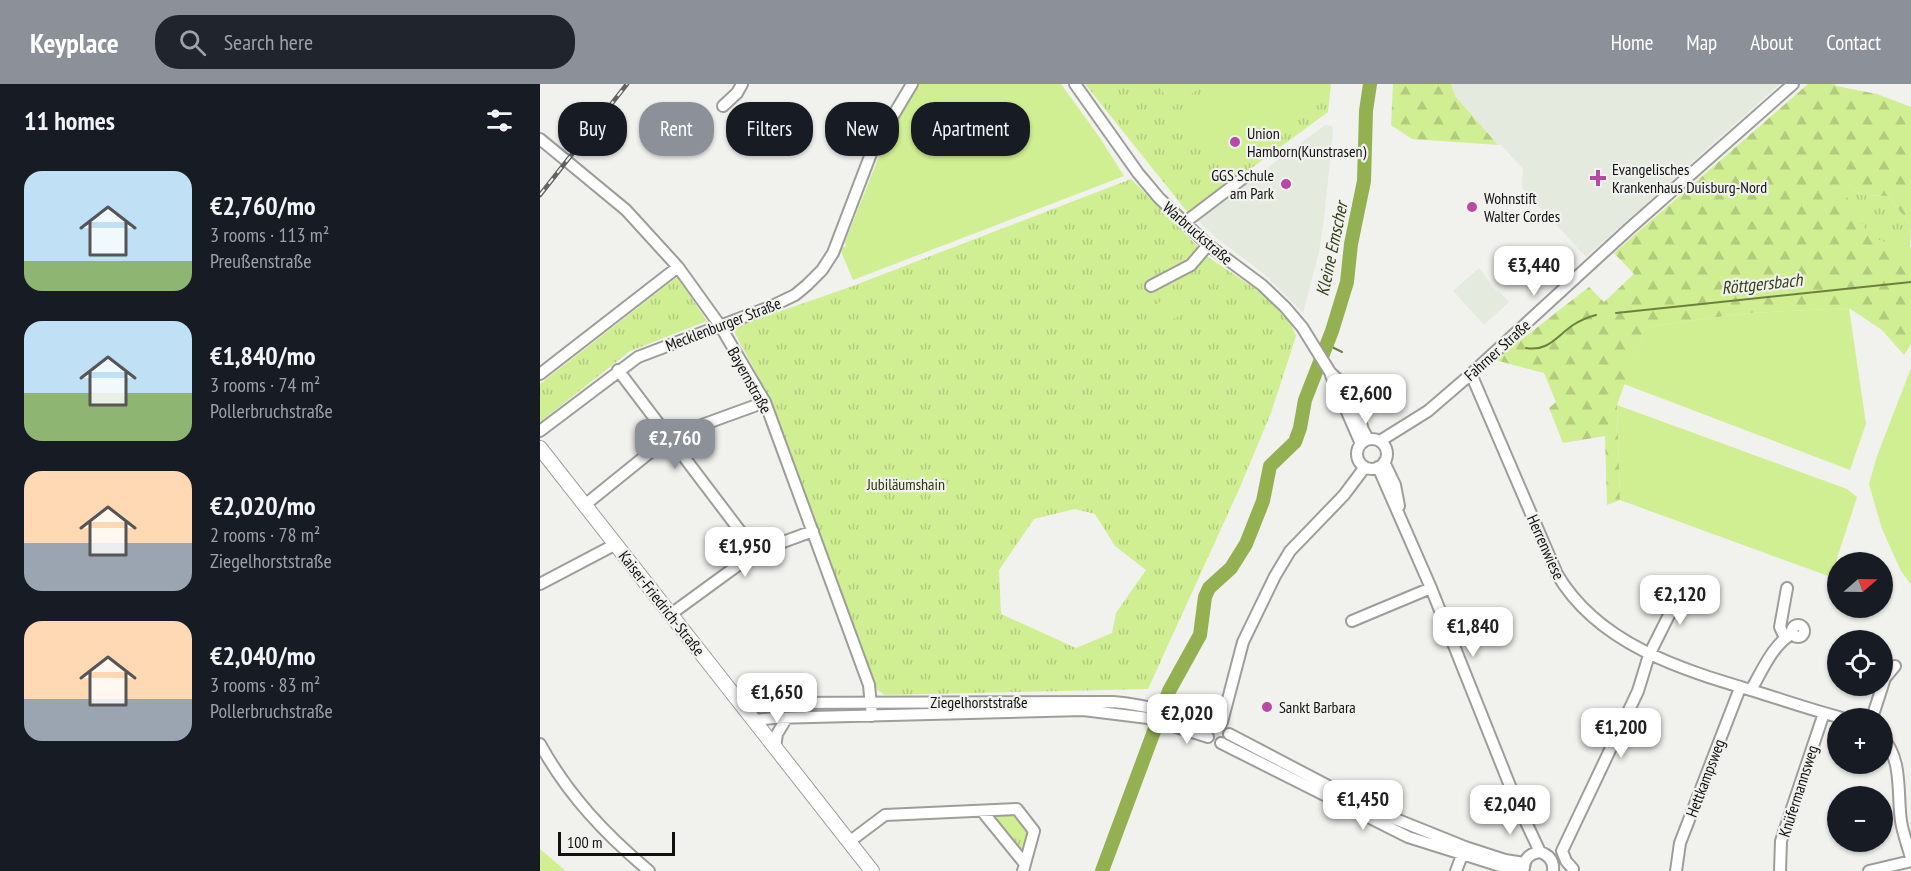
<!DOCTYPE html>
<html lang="en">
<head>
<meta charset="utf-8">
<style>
	:root { --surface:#171b24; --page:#20242c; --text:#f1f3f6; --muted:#9ea1a6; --accent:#8c9099 }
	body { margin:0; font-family:"PT Sans Narrow",sans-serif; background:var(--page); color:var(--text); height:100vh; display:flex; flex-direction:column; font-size:22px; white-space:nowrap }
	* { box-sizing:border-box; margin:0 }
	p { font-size:20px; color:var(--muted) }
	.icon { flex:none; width:33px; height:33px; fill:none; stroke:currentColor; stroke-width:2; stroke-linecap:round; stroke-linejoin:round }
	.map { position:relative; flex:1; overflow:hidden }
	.sheet { display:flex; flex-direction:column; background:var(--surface); width:540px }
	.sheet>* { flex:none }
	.banner { position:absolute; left:18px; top:18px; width:570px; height:54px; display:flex; gap:12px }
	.needle { width:39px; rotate:70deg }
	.buttons { position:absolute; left:1287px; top:468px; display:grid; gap:12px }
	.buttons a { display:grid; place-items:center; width:66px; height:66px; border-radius:50%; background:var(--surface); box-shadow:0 2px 4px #0004; font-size:30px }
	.scale { position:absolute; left:18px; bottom:15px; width:117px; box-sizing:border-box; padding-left:6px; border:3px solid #111110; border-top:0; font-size:16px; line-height:21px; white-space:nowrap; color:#111110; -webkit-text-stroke:4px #f1f2ee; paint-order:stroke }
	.price { position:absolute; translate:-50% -51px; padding:0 14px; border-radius:12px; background:#fff; color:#222; font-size:20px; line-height:39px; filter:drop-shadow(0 2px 3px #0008) }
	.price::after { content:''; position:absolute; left:50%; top:36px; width:18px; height:14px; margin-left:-9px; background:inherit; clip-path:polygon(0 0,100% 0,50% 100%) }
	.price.current { background:var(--accent); color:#fff }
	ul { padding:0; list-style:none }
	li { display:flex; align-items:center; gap:18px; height:150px; padding:0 24px }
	li span { display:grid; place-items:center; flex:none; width:168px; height:120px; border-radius:18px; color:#555 }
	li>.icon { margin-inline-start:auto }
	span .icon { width:72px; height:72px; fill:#fffc; stroke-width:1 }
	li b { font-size:26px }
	h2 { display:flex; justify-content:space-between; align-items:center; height:72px; padding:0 24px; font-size:26px }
	.tag { padding:0 21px; border-radius:24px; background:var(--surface); box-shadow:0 2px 4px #0004; font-size:21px; line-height:54px }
	.tag.current { background:var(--accent); color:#fff }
	header { display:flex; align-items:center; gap:36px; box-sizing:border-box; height:84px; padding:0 30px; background:var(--accent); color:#fff }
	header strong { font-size:28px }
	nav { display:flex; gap:33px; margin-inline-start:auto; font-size:21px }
	.search { width:420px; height:54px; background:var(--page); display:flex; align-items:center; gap:15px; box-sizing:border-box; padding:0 21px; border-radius:24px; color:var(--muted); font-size:22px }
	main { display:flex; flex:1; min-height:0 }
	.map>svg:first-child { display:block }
</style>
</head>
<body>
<header>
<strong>Keyplace</strong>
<div class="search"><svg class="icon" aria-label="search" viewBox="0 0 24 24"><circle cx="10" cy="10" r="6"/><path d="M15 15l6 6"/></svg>Search here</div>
<nav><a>Home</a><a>Map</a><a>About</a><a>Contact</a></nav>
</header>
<main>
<section class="sheet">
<h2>11 homes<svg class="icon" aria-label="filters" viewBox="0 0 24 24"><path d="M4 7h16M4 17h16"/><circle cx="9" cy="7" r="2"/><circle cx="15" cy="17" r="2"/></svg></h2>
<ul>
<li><span style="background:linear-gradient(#bfe0f5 75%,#8fb573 0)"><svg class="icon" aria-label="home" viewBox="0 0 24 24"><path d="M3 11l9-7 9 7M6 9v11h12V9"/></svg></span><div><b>€2,760/mo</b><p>3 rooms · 113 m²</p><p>Preußenstraße</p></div></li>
<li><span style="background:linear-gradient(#bfe0f5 60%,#8fb573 0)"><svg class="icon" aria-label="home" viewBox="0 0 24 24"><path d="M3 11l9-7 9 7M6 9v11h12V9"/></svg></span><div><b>€1,840/mo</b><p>3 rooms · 74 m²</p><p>Pollerbruchstraße</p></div></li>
<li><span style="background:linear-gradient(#ffd9b3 60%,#9aa5b1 0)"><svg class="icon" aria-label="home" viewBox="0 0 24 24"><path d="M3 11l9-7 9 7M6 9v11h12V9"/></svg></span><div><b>€2,020/mo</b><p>2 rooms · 78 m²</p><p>Ziegelhorststraße</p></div></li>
<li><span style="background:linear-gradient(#ffd9b3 65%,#9aa5b1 0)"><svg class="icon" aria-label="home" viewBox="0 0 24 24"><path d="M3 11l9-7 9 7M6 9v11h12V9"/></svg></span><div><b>€2,040/mo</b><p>3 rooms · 83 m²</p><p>Pollerbruchstraße</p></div></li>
</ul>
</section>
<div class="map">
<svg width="1371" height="787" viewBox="0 0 1371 787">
	<defs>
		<pattern id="grass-tufts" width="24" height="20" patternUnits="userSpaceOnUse" patternTransform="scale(1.5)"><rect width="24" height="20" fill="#d0ee92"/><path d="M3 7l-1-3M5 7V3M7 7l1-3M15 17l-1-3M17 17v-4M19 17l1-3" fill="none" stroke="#b2cb7d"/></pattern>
		<pattern id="forest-firs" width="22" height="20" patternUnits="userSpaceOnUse" patternTransform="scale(1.5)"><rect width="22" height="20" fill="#d0ee92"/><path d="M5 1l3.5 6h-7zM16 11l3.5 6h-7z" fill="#b2cb7d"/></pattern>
	</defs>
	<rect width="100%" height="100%" fill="#f1f2ee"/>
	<path fill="#e5eade" d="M911 0H1240L1046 173 982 104 983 85 961 61H958L915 12Z
		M785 41 792 42 793 49 784 135 779 168 763 229 724 190 675 153 657 136Z
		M939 184 956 207H959L969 218 944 241 913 207Z"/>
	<path fill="url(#grass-tufts)" fill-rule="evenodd" d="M545 0H791L788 28 649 130Z
		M591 95 668 173 726 212 751 240 756 252 731 329 700 403 608 605 345 611 337 606 232 318 192 244 310 203ZM535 425 555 430 575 462 606 486 576 529 572 549 536 564 461 530 459 486 494 435Z
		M1307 100 1322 111 1348 112 1371 141 1370 164C1363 163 1354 163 1347 161 1322 153 1313 124 1301 103Z
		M137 193 167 237 90 267 0 338V300Z
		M474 730 490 749 482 773 451 731Z"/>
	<path fill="url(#forest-firs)" d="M853 0H911L915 12 958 61 872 55 851 41Z
		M1268 0H1294L1296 2 1337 10 1371 23V141L1348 112 1322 111 1307 100 1302 103C1323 142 1322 157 1370 164L1371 162V260L1364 271 1342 246 1309 224 1208 229 1105 243 1077 321 1080 416 1067 421 1065 352 1023 359 1009 324 1016 318 1004 289 955 276 1049 203 1064 218 1094 190 1074 169Z"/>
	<path fill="#d0ee92" d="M378 0H521L560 54 584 92 313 196 300 165 306 162 305 158 347 52Z
		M617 0H665L634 23Z
		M676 0H764L779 20 686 89 640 27Z
		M638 207 649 226 621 242 610 224Z
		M1309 224 1326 340 1310 386 1084 300 1105 243 1208 229Z
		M1371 284V500L1361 487 1342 445 1329 400 1337 372Z
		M1077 321 1307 405 1317 413 1291 493 1080 416Z
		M0 765 26 787H0Z"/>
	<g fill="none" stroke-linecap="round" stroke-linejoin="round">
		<path stroke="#6d813e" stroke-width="2" d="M1076 229 1371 198
			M786 260 802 268
			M986 264C1008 268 1017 252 1033 241 1041 236 1048 233 1056 231"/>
		<path stroke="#94b152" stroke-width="14" d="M562 787 629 607 660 551 665 513 669 504 691 484 706 460 723 417 730 382 755 358 760 344 765 316 792 247 807 198 811 160 824 97 826 27 830 0"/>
		<defs>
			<path id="minor" d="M535 0 598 89 619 114 668 161 722 201 745 223 762 243 790 288 809 307 814 318 823 346 828 355
				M183 22 197 9 202 0
				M0 55 86 126 138 183 179 240 225 318 329 601 332 632
				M644 139 702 95
				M611 202 651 181 668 161
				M78 286 216 468
				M0 290 138 183
				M931 290 1017 490C1058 560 1140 585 1214 607 1243 616 1272 626 1302 634
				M791 291 821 360
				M0 347 98 273 230 223 255 211 267 201 282 186 293 169 332 67 372 0
				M817 370a15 15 0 1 1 30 0a15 15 0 1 1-30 0Z
				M840 357 888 327 931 290 1090 144 1253 0
				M844 378 855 401 859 422
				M838 383 891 504 980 727 985 736 1000 768
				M46 420 129 353 225 318
				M0 500 76 460
				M131 530 216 468 273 447
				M812 537 891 504
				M1252 547a6 6 0 1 1 12 0a6 6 0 1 1-12 0Z
				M1245 554 1240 543 1247 504
				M1211 606C1222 587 1233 560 1253 549
				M208 627 223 619 573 618C607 621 637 629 668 643
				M1332 634 1345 594 1355 582
				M215 636 233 634 543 626 608 634 668 653
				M682 638 703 558 735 492 750 467 804 411 825 383
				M689 650 838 728 925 763 965 776 984 779
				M1342 653C1363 675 1357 709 1361 737 1363 750 1368 762 1371 774
				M681 659 868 753 973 786 981 787
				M0 660C28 711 65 750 109 787
				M235 663 237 650 246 635
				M442 727 485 780
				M309 758 345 731 477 725 494 747 483 787
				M984 784C984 774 991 769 1000 768 1009 771 1014 777 1013 787
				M1033 785 1026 777 1022 767 1098 607 1109 571 1138 513 1150 499
				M916 787 924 766
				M1136 787 1140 759 1200 604
				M1240 787 1241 757 1284 629
				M1329 787 1371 777"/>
			<path id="major" d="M0 364 332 787"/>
		</defs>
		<use href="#minor" stroke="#9d9e9a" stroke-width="14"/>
		<use href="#major" stroke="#9d9e9a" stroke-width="16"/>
		<use href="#minor" stroke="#fff" stroke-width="10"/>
		<use href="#major" stroke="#fff" stroke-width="14"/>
		<defs>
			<path id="rail" d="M0 111 87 0"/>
		</defs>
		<use href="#rail" stroke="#636462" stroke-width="4.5"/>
		<use href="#rail" stroke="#f1f2ee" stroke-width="2" stroke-dasharray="7" stroke-linecap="butt"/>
	</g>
	<g fill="#b849a7" stroke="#f1f2ee" stroke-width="2">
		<circle cx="695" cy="58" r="6"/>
		<path d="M1055 85h6v6h6v6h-6v6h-6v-6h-6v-6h6z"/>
		<circle cx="746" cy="100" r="6"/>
		<circle cx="932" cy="123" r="6"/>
		<circle cx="727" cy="623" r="6"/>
	</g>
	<g text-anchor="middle" stroke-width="4.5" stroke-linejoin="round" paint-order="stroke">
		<g font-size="16" fill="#111110" stroke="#f1f2ee" text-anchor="start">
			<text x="707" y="55">Union<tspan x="707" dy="18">Hamborn(Kunstrasen)</tspan></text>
			<text x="1072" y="91">Evangelisches<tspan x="1072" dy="18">Krankenhaus Duisburg-Nord</tspan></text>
			<text x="734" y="97" text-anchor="end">GGS Schule<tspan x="734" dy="18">am Park</tspan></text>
			<text x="944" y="120">Wohnstift<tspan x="944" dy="18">Walter Cordes</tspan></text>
			<text x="739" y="629">Sankt Barbara</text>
		</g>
		<g font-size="16" fill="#111110" stroke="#f1f2ee">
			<text transform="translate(658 149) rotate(41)" y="6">Warbruckstraße</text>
			<text transform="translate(183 240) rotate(-21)" y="6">Mecklenburger Straße</text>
			<text transform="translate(957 266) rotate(-42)" y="6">Fahrner Straße</text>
			<text transform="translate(210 296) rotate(61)" y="6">Bayernstraße</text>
			<text transform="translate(1006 463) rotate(66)" y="6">Herrenwiese</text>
			<text transform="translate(122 519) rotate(52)" y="6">Kaiser-Friedrich-Straße</text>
			<text x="439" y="624">Ziegelhorststraße</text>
			<text transform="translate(1165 694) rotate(-69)" y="6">Hettkampsweg</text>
			<text transform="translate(1258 707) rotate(-72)" y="6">Knüfermannsweg</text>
		</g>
		<g font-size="16" fill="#2b370f" stroke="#f1f2ee">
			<text x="366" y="406">Jubiläumshain</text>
		</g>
		<g font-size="18" font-style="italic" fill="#344019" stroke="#f1f2ee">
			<text transform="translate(792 165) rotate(-78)" y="6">Kleine Emscher</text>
			<text transform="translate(1222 200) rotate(-6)" y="6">Röttgersbach</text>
		</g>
	</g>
</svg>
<div class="buttons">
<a><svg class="needle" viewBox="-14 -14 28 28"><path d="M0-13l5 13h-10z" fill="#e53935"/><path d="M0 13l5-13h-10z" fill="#9ea1a6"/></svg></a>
<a><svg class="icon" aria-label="locate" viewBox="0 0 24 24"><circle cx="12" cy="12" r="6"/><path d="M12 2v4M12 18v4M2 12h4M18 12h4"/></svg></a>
<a>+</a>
<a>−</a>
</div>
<div class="scale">100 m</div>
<b class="price" style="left:994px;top:213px">€3,440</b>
<b class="price" style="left:826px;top:341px">€2,600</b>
<b class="price current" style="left:135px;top:386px">€2,760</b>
<b class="price" style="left:205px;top:494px">€1,950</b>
<b class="price" style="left:1140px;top:542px">€2,120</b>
<b class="price" style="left:933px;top:574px">€1,840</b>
<b class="price" style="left:237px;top:640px">€1,650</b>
<b class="price" style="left:647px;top:661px">€2,020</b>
<b class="price" style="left:1081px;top:675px">€1,200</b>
<b class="price" style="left:823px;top:747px">€1,450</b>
<b class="price" style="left:970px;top:752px">€2,040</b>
<div class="banner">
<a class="tag">Buy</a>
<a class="tag current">Rent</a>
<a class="tag">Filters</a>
<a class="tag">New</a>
<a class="tag">Apartment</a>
</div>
</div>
</main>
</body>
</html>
